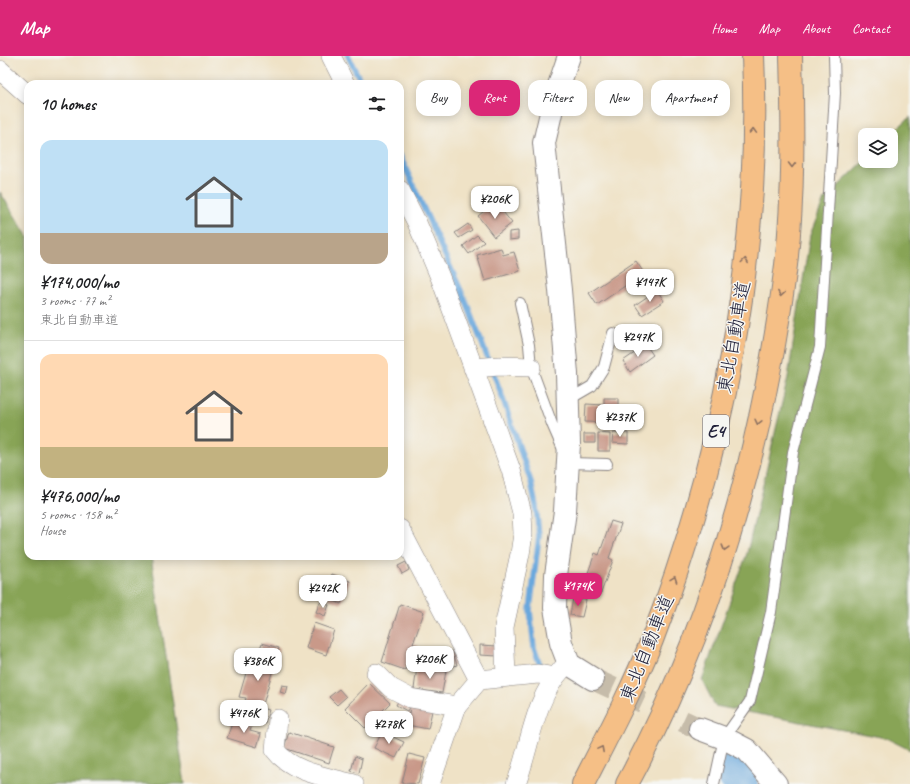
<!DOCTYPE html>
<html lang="en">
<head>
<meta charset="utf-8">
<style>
	:root { --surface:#fff; --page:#f2f2f2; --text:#202124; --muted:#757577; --line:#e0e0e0; --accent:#db2777 }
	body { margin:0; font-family:Caveat,"Klee One",sans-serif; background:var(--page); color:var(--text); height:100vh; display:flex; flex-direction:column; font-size:15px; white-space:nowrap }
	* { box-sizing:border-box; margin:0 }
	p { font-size:13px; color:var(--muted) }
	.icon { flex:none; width:22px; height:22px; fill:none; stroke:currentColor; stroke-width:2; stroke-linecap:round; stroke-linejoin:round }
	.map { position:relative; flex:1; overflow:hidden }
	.side { position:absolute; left:24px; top:24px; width:380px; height:480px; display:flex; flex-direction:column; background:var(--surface); border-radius:12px; box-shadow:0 2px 10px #0003 }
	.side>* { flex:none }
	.hud { position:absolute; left:416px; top:24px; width:380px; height:36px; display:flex; gap:8px }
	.tools { position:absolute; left:858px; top:72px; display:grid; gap:8px }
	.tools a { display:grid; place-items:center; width:40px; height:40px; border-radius:8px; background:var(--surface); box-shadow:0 2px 10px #0003; font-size:20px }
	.price { position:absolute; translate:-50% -34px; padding:0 9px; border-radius:8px; background:#fff; color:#222; font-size:13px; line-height:26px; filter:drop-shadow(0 1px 2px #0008) }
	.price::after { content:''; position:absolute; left:50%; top:24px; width:12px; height:9px; margin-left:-6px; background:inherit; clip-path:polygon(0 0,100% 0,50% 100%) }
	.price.current { background:var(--accent); color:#fff }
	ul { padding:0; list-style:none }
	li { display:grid; align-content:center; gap:8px; height:212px; padding:0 16px }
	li+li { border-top:1px solid var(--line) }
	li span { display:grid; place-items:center; height:124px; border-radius:12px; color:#555 }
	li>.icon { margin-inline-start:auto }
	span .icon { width:72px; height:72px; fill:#fffc; stroke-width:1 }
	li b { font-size:17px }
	h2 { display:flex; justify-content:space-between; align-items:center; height:48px; padding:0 16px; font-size:17px }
	.tag { padding:0 14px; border-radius:12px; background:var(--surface); box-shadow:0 2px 10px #0003; font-size:14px; line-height:36px }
	.tag.current { background:var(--accent); color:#fff }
	header { display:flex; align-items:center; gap:24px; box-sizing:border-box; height:56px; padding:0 20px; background:var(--accent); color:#fff }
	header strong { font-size:19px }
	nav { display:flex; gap:22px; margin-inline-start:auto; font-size:14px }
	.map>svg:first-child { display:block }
</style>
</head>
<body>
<header>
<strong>Map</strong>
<nav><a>Home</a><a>Map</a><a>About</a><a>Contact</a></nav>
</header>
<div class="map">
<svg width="910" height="728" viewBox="0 0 910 728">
	<rect width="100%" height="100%" fill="#f6f6f2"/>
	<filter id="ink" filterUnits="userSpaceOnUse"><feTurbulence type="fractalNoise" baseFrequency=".025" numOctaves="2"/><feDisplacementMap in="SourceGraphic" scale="8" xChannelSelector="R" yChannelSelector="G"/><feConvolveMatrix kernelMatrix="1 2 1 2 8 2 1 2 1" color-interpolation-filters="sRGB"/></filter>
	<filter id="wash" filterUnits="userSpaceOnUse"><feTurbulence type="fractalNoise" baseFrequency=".012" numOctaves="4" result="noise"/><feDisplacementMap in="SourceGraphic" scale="16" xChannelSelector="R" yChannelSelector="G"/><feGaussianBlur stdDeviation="0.9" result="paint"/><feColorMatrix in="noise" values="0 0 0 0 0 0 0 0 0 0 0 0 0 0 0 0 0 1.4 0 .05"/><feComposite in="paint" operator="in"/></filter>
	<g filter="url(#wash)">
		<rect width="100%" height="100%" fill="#efe2c6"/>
		<path fill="#88a456" stroke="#556348" d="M910 61V694L886 682 715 650 702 624 747 497 788 321 810 179 824 144 865 104 891 105V79H890Z
			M0 136 28 181V500H151L185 728H0Z"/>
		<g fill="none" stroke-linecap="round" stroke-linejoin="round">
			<path stroke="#6ba8dd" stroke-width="5.5" d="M348 0 362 28
				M400 100 467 248 501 337 531 426 536 450 539 480 530 554 534 592 539 606"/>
			<path stroke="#6ba8dd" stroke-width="34" d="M731 715 741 728"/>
		</g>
		<g id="blocks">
			<path fill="#c99989" d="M495 146 512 167 494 181 478 160Z
				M468 168 472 174 459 182 455 177Z
				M518 175V183L509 184V176Z
				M477 179 484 186 469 198 463 190Z
				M501 192 503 199 514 196 520 215 485 225 477 199Z
				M636 205 644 217 597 249 589 237Z
				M657 234 664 245 642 259 635 249Z
				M646 289 653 299 630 316 623 305Z
				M604 342H618V367L585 366 586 348 604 349Z
				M598 377 610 378V395H598Z
				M613 377H628V388L612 387Z
				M584 378H595V387H584Z
				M611 465 621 468 609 502 613 504 601 537 583 531 595 497 599 499Z
				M406 506 409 514 402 518 398 510Z
				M332 518 350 525 341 548 329 543 334 531 328 529Z
				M573 542 586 544 582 561 570 559Z
				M320 546 329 549 325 560 316 556Z
				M400 548 424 556 413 588 418 590 415 600 410 598 405 614 382 606Z
				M314 567 334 574 326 599 306 592Z
				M262 587 279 592 262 652 269 654 265 667 241 660 246 642 239 641 253 593 259 595Z
				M480 589 498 590V600L480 599Z
				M453 596 457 609 451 611 447 598Z
				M417 611 446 615 442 637 414 633Z
				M369 627 390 647 365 672 345 652Z
				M282 629 288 630 286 638 280 636Z
				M339 633 346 641 337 649 329 641Z
				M400 642 411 648 407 655 396 649Z
				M410 651 432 655 428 673 407 669Z
				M233 664 252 670 250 675 261 678 257 691 227 682Z
				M289 676 334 691 329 707 284 692Z
				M382 676 404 686 396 702 374 692Z
				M409 698 425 702 418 728 402 727Z
				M355 700 362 703 359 717 351 715Z"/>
		</g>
	</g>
	<g filter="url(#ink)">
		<use href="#blocks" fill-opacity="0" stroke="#888280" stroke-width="1"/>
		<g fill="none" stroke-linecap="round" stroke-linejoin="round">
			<path stroke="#c6bcaa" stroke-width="22" stroke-dasharray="22 11" stroke-linecap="butt" d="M593 623 700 673"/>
			<defs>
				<path id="service" d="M520 247 529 289 531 311 552 368 569 407 607 408
					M568 344 592 330 604 311 613 277
					M714 728 724 682 750 645 771 556 793 396 820 291 835 37 834 0"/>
				<path id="minor" d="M331 0 345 28
					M0 14 28 39
					M400 134 417 167 440 221 511 414 522 457 523 478 520 498 504 571 506 620
					M473 312 499 310 531 311
					M400 473 479 624 538 618 555 621
					M376 617 391 632 410 642 457 650
					M278 663 275 694C292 717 328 721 354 728
					M430 728 457 650 479 624
					M516 728C531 689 533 644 563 612"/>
				<path id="tertiary" d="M569 0 554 44 544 87 560 234 567 318 569 388 565 455 556 519 555 552 561 587 569 608 593 623
					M700 673 724 682 747 694 776 728"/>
				<path id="motorway" d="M583 728C607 681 632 634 652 584 723 401 762 196 753 0
					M627 728C714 567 763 389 786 209 794 140 793 69 791 0"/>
			</defs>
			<use href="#service" stroke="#888280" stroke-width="12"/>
			<use href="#minor" stroke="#888280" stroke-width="20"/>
			<use href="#tertiary" stroke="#888280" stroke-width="24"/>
			<use href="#motorway" stroke="#888280" stroke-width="24"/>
			<use href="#service" stroke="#fff" stroke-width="10"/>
			<use href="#minor" stroke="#fff" stroke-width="19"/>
			<use href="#tertiary" stroke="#fff" stroke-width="22"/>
			<use href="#motorway" stroke="#f5bf86" stroke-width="22"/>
		</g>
		<defs><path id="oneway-chevron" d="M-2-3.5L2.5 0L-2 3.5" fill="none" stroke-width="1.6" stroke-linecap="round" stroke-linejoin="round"/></defs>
		<g stroke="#8c7060">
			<use href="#oneway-chevron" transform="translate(753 75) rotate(-88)"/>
			<use href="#oneway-chevron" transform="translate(792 109) rotate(90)"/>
			<use href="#oneway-chevron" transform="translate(745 205) rotate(-82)"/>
			<use href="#oneway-chevron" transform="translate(781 238) rotate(99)"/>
			<use href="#oneway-chevron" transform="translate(758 366) rotate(103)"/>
			<use href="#oneway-chevron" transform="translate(725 492) rotate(106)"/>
			<use href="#oneway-chevron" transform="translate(674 523) rotate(-70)"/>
			<use href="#oneway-chevron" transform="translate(601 693) rotate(-62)"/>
		</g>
	</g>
	<g text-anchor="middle" stroke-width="3" stroke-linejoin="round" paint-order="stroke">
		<rect fill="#f6f6f2" stroke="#626272" stroke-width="1" x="703" y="359" width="26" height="32" rx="3"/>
		<g font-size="18" font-weight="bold" fill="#22223b">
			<text x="716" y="381">E4</text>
		</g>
		<g font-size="19" fill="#22223b" stroke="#f6f6f2">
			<text transform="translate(733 281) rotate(-80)" y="7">東北自動車道</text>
			<text transform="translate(646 592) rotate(-68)" y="7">東北自動車道</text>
		</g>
	</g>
</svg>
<div class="tools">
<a><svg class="icon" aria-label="layers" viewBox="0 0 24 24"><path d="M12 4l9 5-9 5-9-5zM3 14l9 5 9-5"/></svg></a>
</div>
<b class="price" style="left:495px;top:164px">¥206K</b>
<b class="price" style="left:650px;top:247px">¥147K</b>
<b class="price" style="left:638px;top:302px">¥247K</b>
<b class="price" style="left:620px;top:382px">¥237K</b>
<b class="price current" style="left:578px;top:551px">¥174K</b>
<b class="price" style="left:323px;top:553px">¥242K</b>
<b class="price" style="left:430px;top:624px">¥206K</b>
<b class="price" style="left:258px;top:626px">¥386K</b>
<b class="price" style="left:244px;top:678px">¥476K</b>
<b class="price" style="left:389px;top:689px">¥278K</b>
<div class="hud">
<a class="tag">Buy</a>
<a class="tag current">Rent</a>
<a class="tag">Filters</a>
<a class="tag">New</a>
<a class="tag">Apartment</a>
</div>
<section class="side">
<h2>10 homes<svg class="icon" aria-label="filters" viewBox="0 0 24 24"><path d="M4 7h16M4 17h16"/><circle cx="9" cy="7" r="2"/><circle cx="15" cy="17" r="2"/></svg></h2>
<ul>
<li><span style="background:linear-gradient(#bfe0f5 75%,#b9a48a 0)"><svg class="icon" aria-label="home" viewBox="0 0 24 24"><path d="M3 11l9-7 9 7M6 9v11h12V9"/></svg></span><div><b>¥174,000/mo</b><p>3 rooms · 77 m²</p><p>東北自動車道</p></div></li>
<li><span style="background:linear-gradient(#ffd9b3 75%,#c2b280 0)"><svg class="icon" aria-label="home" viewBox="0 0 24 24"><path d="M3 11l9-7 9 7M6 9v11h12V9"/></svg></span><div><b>¥476,000/mo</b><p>5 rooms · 158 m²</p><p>House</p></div></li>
</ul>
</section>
</div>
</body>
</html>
